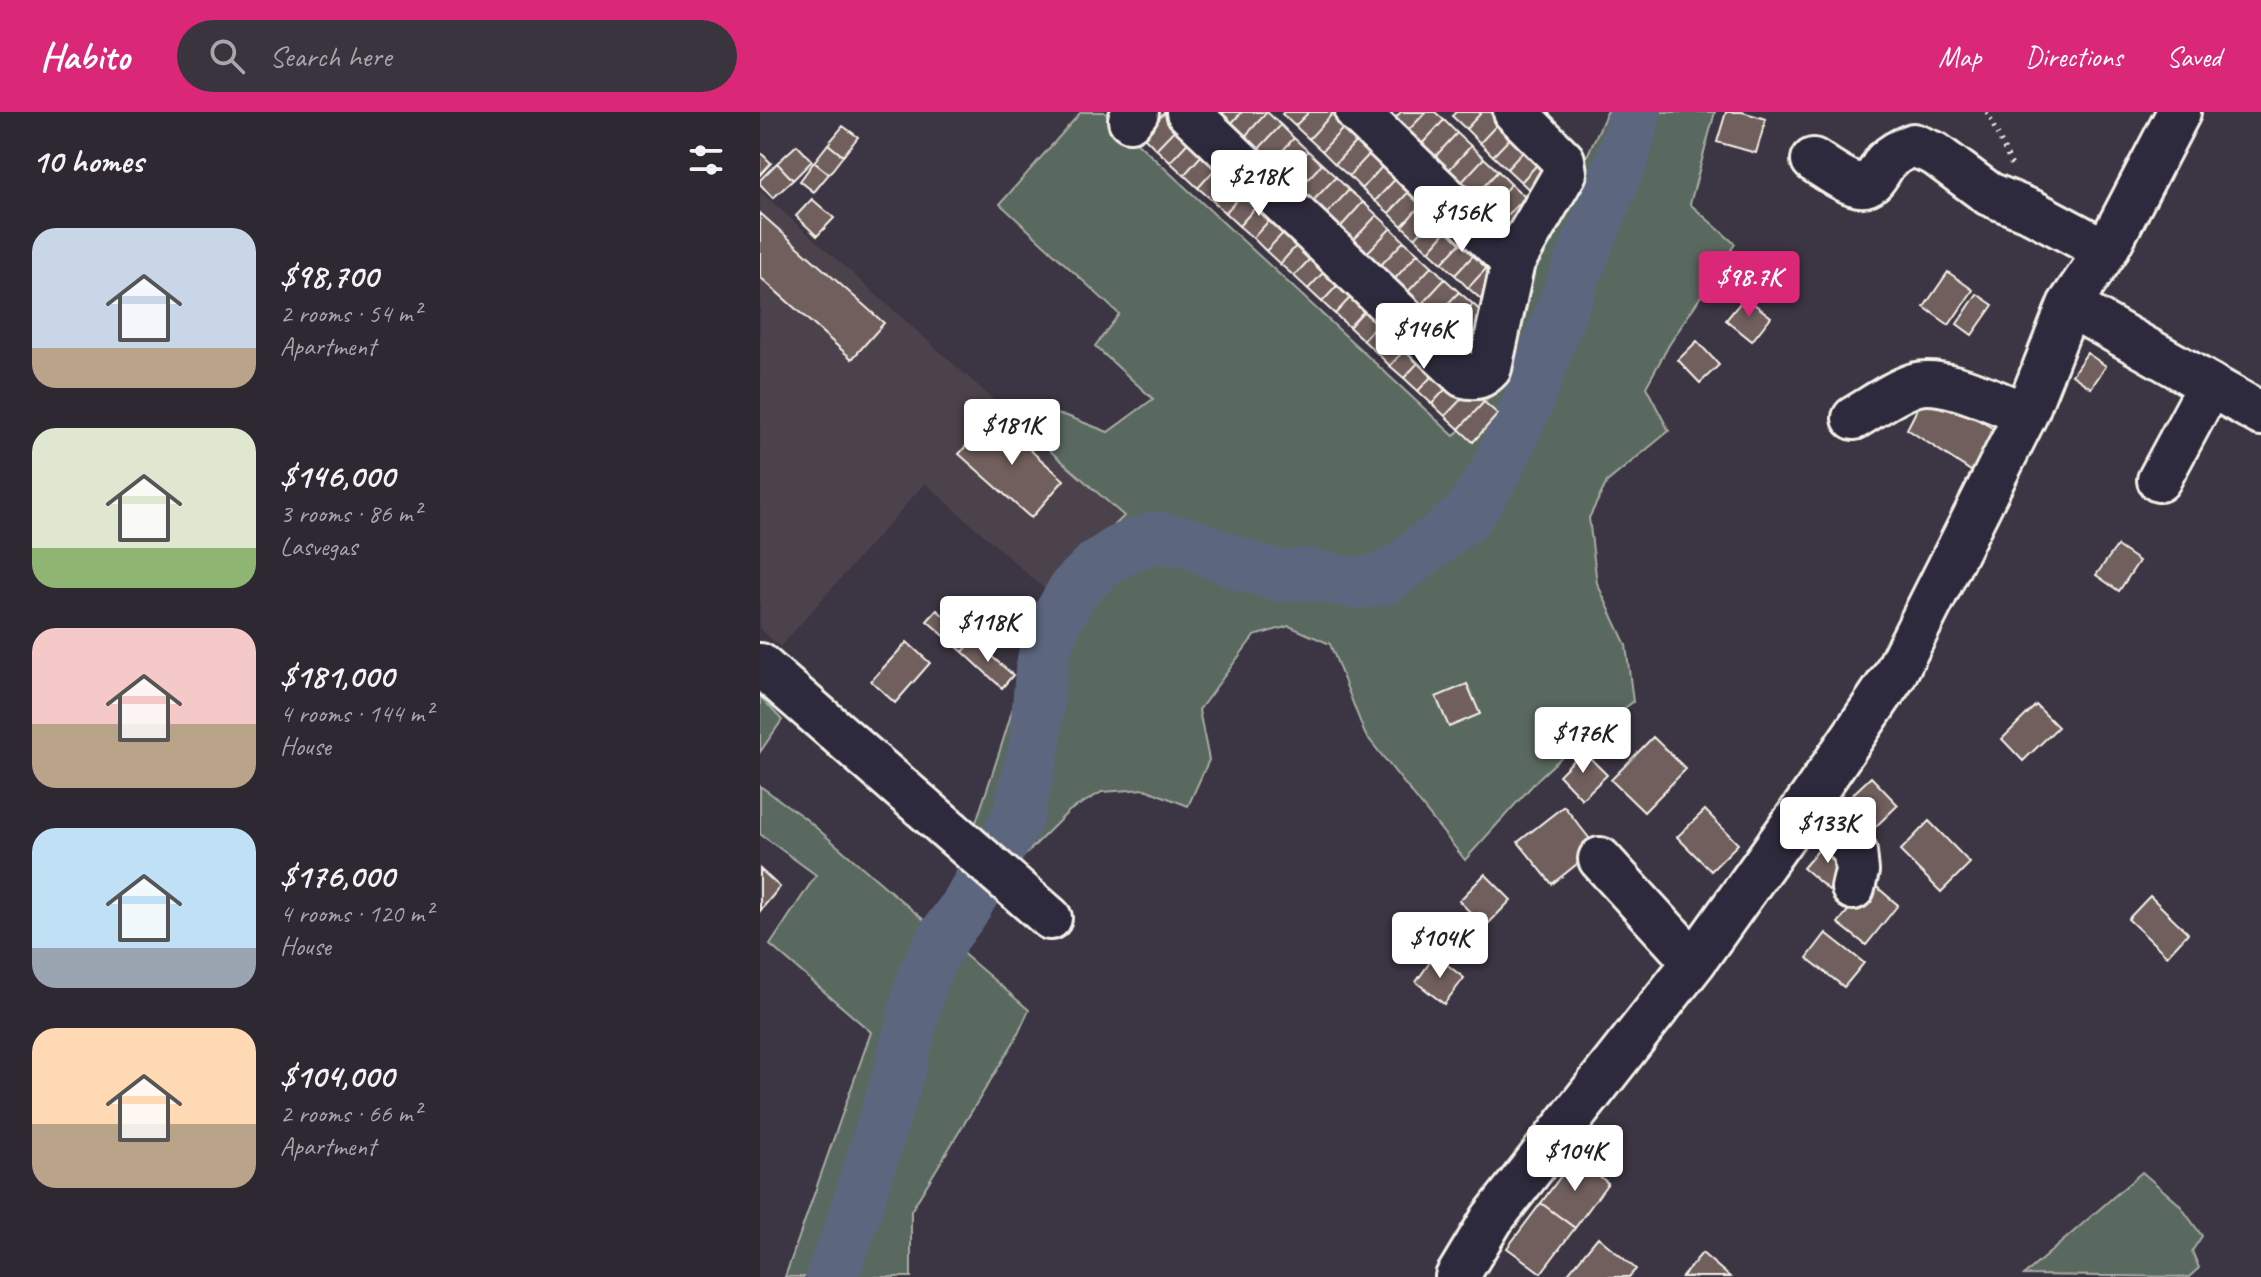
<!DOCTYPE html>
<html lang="en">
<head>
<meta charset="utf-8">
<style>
	:root { --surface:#2d2832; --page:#39343e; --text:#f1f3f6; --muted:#a7a6ac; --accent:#db2777 }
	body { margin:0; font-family:Caveat,sans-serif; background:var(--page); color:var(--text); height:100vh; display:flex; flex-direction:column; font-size:30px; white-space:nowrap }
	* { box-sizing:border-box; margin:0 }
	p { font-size:26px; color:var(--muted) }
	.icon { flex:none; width:44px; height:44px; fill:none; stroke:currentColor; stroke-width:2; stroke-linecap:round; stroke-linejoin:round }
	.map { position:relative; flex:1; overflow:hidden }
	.panel { display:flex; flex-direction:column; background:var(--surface); width:760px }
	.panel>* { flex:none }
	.price { position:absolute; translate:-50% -68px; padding:0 18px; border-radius:8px; background:#fff; color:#222; font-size:26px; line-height:52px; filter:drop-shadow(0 2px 4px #0008) }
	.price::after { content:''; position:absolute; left:50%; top:48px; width:24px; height:18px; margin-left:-12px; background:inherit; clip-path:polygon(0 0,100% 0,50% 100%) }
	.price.selected { background:var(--accent); color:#fff }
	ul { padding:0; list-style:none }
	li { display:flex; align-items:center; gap:24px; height:200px; padding:0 32px }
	li span { display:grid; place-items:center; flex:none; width:224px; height:160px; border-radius:24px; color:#555 }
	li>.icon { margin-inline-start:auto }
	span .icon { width:96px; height:96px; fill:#fffc; stroke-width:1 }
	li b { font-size:34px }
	h2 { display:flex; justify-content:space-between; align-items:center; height:96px; padding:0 32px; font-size:34px }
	header { display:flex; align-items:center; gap:48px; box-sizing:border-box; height:112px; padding:0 40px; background:var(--accent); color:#fff }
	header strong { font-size:38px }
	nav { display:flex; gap:44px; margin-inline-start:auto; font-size:28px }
	.search { width:560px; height:72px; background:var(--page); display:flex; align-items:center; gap:20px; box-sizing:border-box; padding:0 28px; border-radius:44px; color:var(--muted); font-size:30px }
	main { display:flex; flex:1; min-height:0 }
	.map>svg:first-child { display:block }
</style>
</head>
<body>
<header>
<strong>Habito</strong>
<div class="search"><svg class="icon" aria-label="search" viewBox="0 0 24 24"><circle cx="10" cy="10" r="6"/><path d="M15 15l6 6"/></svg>Search here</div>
<nav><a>Map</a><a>Directions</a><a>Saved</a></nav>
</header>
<main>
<section class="panel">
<h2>10 homes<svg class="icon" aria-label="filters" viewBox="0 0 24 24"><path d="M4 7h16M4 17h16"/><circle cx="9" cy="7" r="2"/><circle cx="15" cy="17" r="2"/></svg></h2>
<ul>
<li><span style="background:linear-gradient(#c9d6e8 75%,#b9a48a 0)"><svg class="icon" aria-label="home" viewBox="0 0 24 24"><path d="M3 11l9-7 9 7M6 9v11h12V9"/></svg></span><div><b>$98,700</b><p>2 rooms · 54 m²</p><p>Apartment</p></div></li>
<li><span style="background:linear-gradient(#dfe7d0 75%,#8fb573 0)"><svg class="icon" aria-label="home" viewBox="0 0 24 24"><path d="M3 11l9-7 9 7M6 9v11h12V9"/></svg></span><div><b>$146,000</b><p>3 rooms · 86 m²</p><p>Lasvegas</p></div></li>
<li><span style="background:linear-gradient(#f6c9c9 60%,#b9a48a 0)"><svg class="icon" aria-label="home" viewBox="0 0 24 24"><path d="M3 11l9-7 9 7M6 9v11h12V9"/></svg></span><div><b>$181,000</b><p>4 rooms · 144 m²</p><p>House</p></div></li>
<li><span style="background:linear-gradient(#bfe0f5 75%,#9aa5b1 0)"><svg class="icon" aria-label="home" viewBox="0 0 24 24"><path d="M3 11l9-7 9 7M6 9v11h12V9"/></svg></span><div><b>$176,000</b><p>4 rooms · 120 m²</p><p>House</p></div></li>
<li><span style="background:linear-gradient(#ffd9b3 60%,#b9a48a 0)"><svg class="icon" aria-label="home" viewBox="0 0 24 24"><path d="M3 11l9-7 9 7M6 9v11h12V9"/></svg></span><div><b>$104,000</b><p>2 rooms · 66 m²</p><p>Apartment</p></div></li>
</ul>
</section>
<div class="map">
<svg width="1501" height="1165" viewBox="0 0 1501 1165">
	<rect width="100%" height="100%" fill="#3c3543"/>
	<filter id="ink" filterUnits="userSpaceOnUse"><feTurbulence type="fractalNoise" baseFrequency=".0125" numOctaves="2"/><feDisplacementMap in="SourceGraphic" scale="16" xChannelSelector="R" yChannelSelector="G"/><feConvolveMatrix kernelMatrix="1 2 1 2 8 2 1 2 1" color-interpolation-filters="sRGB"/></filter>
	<g filter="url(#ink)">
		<path fill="#4c424b" d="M0 79 364 404 342 427 312 450 288 480 165 371 20 535 0 517Z"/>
		<path fill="#5a695f" stroke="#a7ada4" stroke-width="2" d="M321 0H344L694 324 732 282 769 152 807 88 847 0H955L930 92 975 132 909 233 886 275 909 319 847 370 829 406 837 471 866 533 873 590 821 627 779 666 705 748 605 622 570 532 529 514 494 524 439 598 449 648 428 694 385 677 342 680 309 699 257 751 215 713C228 674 242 635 253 595 263 556 266 512 289 478 310 449 339 430 364 404L237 292 307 304 348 320 393 287 335 234 359 202 240 92Z
			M0 584 22 608 0 640Z
			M0 674 46 707 269 898 255 928 151 1099V1165H25L111 920 10 833 56 763 0 722Z
			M1382 1060 1419 1092 1442 1124 1432 1139 1439 1156 1429 1165 1264 1163Z"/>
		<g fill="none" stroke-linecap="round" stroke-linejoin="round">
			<path stroke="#5b667e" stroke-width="52" d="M71 1165 90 1117 140 957 163 865 182 827 204 797 258 705 275 632 281 559 286 533 298 505 314 477 337 454 361 438 395 425 433 432 479 452 520 464 546 462 596 471 627 466 708 403 737 357 765 296 812 170 863 45 876 0"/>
		</g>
		<path fill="#705f5d" stroke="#f4f1e8" stroke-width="2" d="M405 0H411L422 10 396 37 383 24Z
			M456 0H482L466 17Z
			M482 0H507L480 30 466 17Z
			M507 0 521 13 493 43 480 30Z
			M524 0H549L535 14 522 2Z
			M549 0H574L549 27 535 14Z
			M574 0H578L589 10 562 39 549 27Z
			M641 0H666L646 21 633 8Z
			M666 0H675L684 8 660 34 646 21Z
			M696 0H722L706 17 692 4Z
			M722 0H743L746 3 720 31 706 17Z
			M966 0H982L1006 7 996 41 957 30Z
			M746 3 760 16 733 44 720 31Z
			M684 8 697 21 673 47 660 34Z
			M422 10 435 23 410 50 396 37Z
			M589 10 602 23 575 52 562 39Z
			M521 13 534 26 507 56 493 43Z
			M83 14 98 25 83 44 68 32Z
			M760 16 773 29 747 57 733 44Z
			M697 21 711 34 687 60 673 47Z
			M435 23 449 35 424 63 410 50Z
			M602 23 616 35 589 64 575 52Z
			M534 26 548 39 521 69 507 56Z
			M773 29 787 42 761 70 747 57Z
			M68 32 83 44 69 62 54 50Z
			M37 33 52 49 33 68 17 51Z
			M711 34 724 46 700 72 687 60Z
			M449 35 463 48 438 76 424 63Z
			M616 35 629 47 602 77 589 64Z
			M548 39 562 52 534 82 521 69Z
			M0 40 11 51 0 63Z
			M787 42 801 55 775 83 761 70Z
			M724 46 738 59 714 85 700 72Z
			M629 47 642 60 615 89 602 77Z
			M463 48 476 61 452 88 438 76Z
			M54 50 69 62 54 80 40 69Z
			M17 51 33 68 13 86 0 72V68Z
			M562 52 576 65 548 94 534 82Z
			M738 59 751 72 727 98 714 85Z
			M642 60 656 72 629 101 615 89Z
			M476 61 491 73 465 101 452 88Z
			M576 65 589 78 562 107 548 94Z
			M656 72 669 84 642 114 629 101Z
			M751 72 765 85 741 110 727 98Z
			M491 73 504 86 479 114 465 101Z
			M589 78 603 90 576 120 562 107Z
			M669 84 682 97 655 126 642 114Z
			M765 85 778 98 754 123 741 110Z
			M504 86 518 99 493 126 479 114Z
			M52 87 74 106 57 124 36 104Z
			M603 90 617 103 589 133 576 120Z
			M682 97 695 109 669 139 655 126Z
			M518 99 532 112 506 139 493 126Z
			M0 101 124 211 92 247 0 165Z
			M617 103 631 116 603 145 589 133Z
			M695 109 709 122 682 151 669 139Z
			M532 112 545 124 520 152 506 139Z
			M631 116 644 129 616 158 603 145Z
			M709 122 722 134 695 163 682 151Z
			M545 124 559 137 534 164 520 152Z
			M644 129 658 141 631 171 616 158Z
			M722 134 735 147 708 176 695 163Z
			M559 137 573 150 548 177 534 164Z
			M658 141 672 154 644 184 631 171Z
			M735 147 749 159 722 188 708 176Z
			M573 150 587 163 562 190 548 177Z
			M672 154 685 167 658 196 644 184Z
			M1188 160 1213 178 1189 213 1164 195Z
			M587 163 600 175 575 202 562 190Z
			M685 167 699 180 671 209 658 196Z
			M600 175 614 188 589 215 575 202Z
			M699 180 713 192 685 222 671 209Z
			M1217 182 1233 193 1212 223 1197 212Z
			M985 185 1011 205 992 229 966 208Z
			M614 188 628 201 603 228 589 215Z
			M713 192 727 205 699 235 685 222Z
			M628 201 642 213 617 241 603 228Z
			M642 213 655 226 630 254 617 241Z
			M655 226 669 239 644 266 630 254Z
			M937 229 959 253 940 271 918 248Z
			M669 239 683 252 658 279 644 266Z
			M1327 241 1346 254 1331 276 1312 263Z
			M683 252 697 264 672 292 658 279Z
			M697 264 711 277 685 304 672 292Z
			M711 277 724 290 699 317 685 304Z
			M1167 278 1239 320 1214 361 1147 317Z
			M724 290 738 302 713 330 699 317Z
			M232 304 304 368 271 406 199 342Z
			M1357 434 1379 449 1359 479 1336 463Z
			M177 498 213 528 203 540 167 509Z
			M213 528 253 563 242 576 203 540Z
			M147 530 170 551 135 591 111 569Z
			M707 572 720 602 689 615 676 585Z
			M1276 593 1298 615 1263 649 1242 627Z
			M893 625 926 657 884 700 851 668Z
			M823 639 847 663 822 687 799 663Z
			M1111 665 1138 693 1103 727 1076 698Z
			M804 694 837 736 792 772 758 730Z
			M945 698 978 732 951 759 917 725Z
			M1169 709 1210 751 1181 780 1140 739Z
			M1067 728 1092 749 1069 778 1043 756Z
			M0 757 20 775 0 799Z
			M725 762 751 788 725 815 699 789Z
			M1111 770 1138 793 1106 833 1078 811Z
			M1390 784 1428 821 1407 844 1368 807Z
			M1066 821 1104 851 1084 875 1047 846Z
			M675 843 704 866 684 892 656 870Z
			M815 1045 848 1071 815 1116 781 1091Z
			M781 1091 815 1116 781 1161 747 1136Z
			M838 1125 876 1157 869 1165H805Z
			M942 1141 970 1165H922Z"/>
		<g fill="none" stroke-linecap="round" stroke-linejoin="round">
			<defs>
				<path id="minor" d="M428 0 704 264C716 267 722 265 730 256L753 150 805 61 803 48 755 0
					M597 0 753 150
					M370 8 377 0
					M1053 48C1066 56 1084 70 1099 73 1114 75 1119 58 1126 49 1134 41 1143 37 1153 33L1175 42 1229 82 1273 100 1346 139
					M1309 193 1501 302
					M1094 306C1113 295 1133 280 1154 273 1182 263 1238 292 1266 302
					M1399 368 1450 273
					M0 553 290 806
					M1051 686 1095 740 1097 759 1093 776
					M840 747 934 850
					M697 1165 732 1107 934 850 1051 686 1134 564 1266 302 1309 193 1346 139 1419 0"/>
			</defs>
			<use href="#minor" stroke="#f4f1e8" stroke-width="48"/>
			<path stroke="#f4f1e8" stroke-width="5" stroke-dasharray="2 6" stroke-linecap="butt" d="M1227 0 1253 56"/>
			<use href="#minor" stroke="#2f2a3d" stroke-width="42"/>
		</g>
	</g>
</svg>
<b class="price" style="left:499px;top:106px">$218K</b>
<b class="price" style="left:702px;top:142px">$156K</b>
<b class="price selected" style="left:989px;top:207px">$98.7K</b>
<b class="price" style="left:664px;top:259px">$146K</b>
<b class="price" style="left:252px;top:355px">$181K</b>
<b class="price" style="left:228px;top:552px">$118K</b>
<b class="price" style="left:823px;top:663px">$176K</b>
<b class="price" style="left:1068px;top:753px">$133K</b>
<b class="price" style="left:680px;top:868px">$104K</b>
<b class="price" style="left:815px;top:1081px">$104K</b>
</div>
</main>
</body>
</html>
